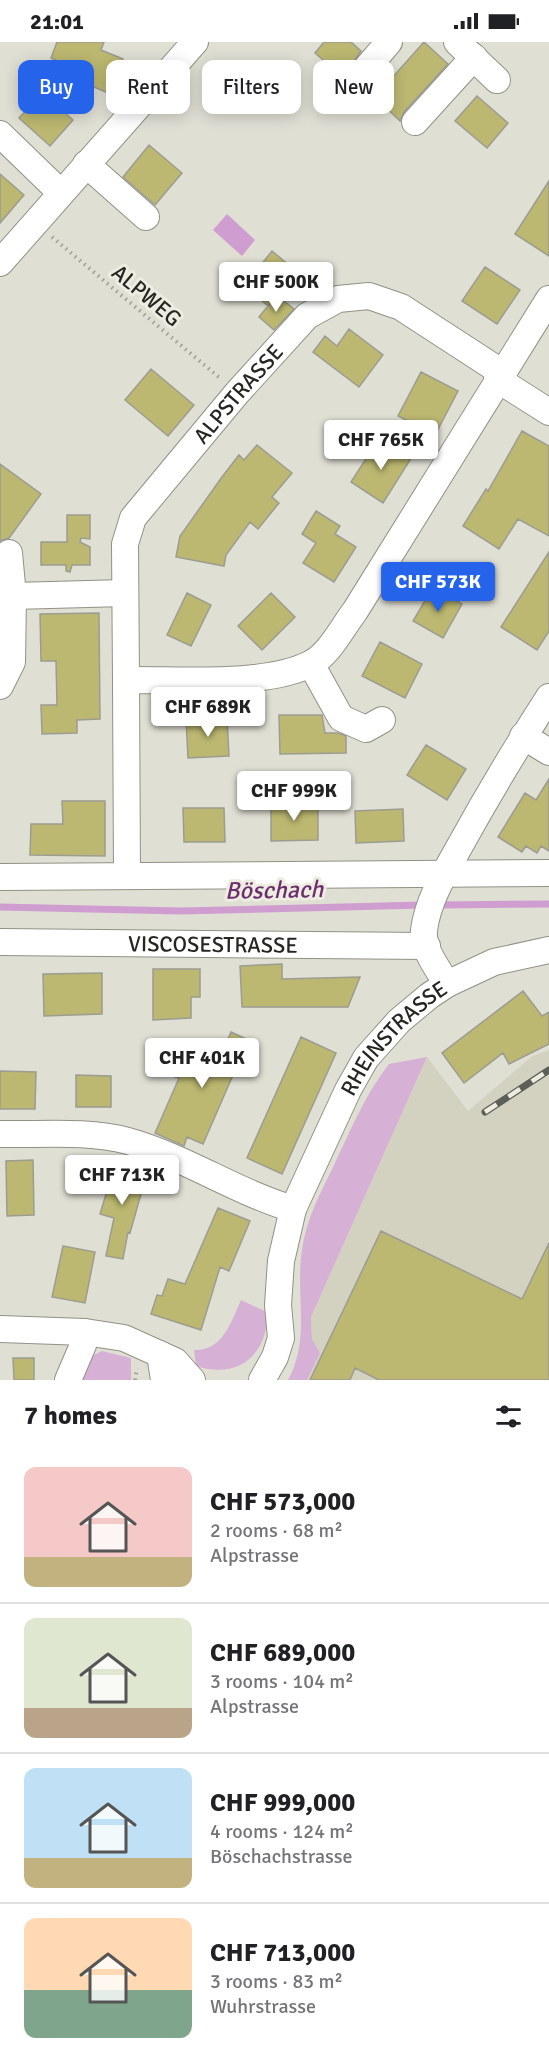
<!DOCTYPE html>
<html lang="en">
<head>
<meta charset="utf-8">
<style>
	:root { --surface:#fff; --page:#f2f2f2; --text:#202124; --muted:#757577; --line:#e0e0e0; --accent:#2563eb }
	body { margin:0; font-family:Signika,sans-serif; background:var(--page); color:var(--text); height:100vh; display:flex; flex-direction:column; font-size:22px; white-space:nowrap }
	* { box-sizing:border-box; margin:0 }
	p { font-size:20px; color:var(--muted) }
	.icon { flex:none; width:33px; height:33px; fill:none; stroke:currentColor; stroke-width:2; stroke-linecap:round; stroke-linejoin:round }
	.map { position:relative; height:1338px; overflow:hidden }
	.panel { display:flex; flex-direction:column; background:var(--surface); flex:1 }
	.panel>* { flex:none }
	.top-card { position:absolute; left:18px; top:18px; width:513px; height:54px; display:flex; gap:12px }
	.price { position:absolute; translate:-50% -51px; padding:0 14px; border-radius:6px; background:#fff; color:#222; font-size:20px; line-height:39px; filter:drop-shadow(0 2px 3px #0008) }
	.price::after { content:''; position:absolute; left:50%; top:36px; width:18px; height:14px; margin-left:-9px; background:inherit; clip-path:polygon(0 0,100% 0,50% 100%) }
	.price.active { background:var(--accent); color:#fff }
	ul { padding:0; list-style:none }
	li { display:flex; align-items:center; gap:18px; height:150px; padding:0 24px }
	li+li { border-top:2px solid var(--line) }
	li span { display:grid; place-items:center; flex:none; width:168px; height:120px; border-radius:12px; color:#555 }
	li>.icon { margin-inline-start:auto }
	span .icon { width:72px; height:72px; fill:#fffc; stroke-width:1 }
	li b { font-size:26px }
	h2 { display:flex; justify-content:space-between; align-items:center; height:72px; padding:0 24px; font-size:26px }
	.pill { padding:0 21px; border-radius:12px; background:var(--surface); box-shadow:0 3px 15px #0003; font-size:21px; line-height:54px }
	.pill.active { background:var(--accent); color:#fff }
	.status { display:flex; justify-content:space-between; align-items:center; height:42px; padding:0 30px; background:var(--surface); direction:ltr }
	.status svg { height:16px; fill:currentColor }
	.map>svg:first-child { display:block }
</style>
</head>
<body>
<div class="status"><b>21:01</b><svg viewBox="0 0 49 12"><path d="M0 12V9h3v3zM5 12V6h3v6zM10 12V3h3v9zM15 12V0h3v12zM26 1h20v11H26zM47 4h2v5h-2z"/></svg></div>
<div class="map">
<svg width="549" height="1338" viewBox="0 0 549 1338">
	<rect width="100%" height="100%" fill="#dfdfd4"/>
	<path fill="#d3d2c1" d="M549 1008V1338H307L320 1311 312 1297 311 1275 427 1015 468 1069 531 1015Z"/>
	<path fill="#d6b1d5" d="M427 1015 311 1275 312 1297 320 1311 307 1338H288C311 1297 295 1252 302 1208 306 1177 321 1150 334 1123 351 1087 365 1053 389 1022Z
		M241 1258 267 1270C269 1312 238 1338 196 1324L194 1308C223 1309 231 1280 241 1258Z
		M102 1309 131 1316V1338H80L90 1315Z"/>
	<path fill="#d09dd1" d="M227 172 255 198 242 214 213 188Z"/>
	<g fill="none" stroke-linecap="round" stroke-linejoin="round">
		<path stroke="#d09dd1" stroke-width="7" d="M437 863 549 862
			M0 865 181 869 423 863"/>
	</g>
	<path fill="#bcb871" stroke="#9c9c92" stroke-width="1.5" d="M57 0H104L101 8 123 17 108 51 73 36 77 27 51 16Z
		M324 0H351L361 9 343 35 315 11Z
		M424 0 448 22 404 70 400 79 375 55Z
		M42 51 73 78 50 104 19 76Z
		M477 54 508 81 487 106 455 79Z
		M149 103 182 131 155 163 123 135Z
		M0 132 24 153 0 181Z
		M549 139V214L515 192Z
		M272 209 296 229 268 264 244 244Z
		M485 225 520 248 497 282 462 259Z
		M277 253 294 267 274 288 259 275Z
		M349 287 383 313 359 345 313 310 325 294 337 304Z
		M151 327 194 363 168 394 125 358Z
		M421 330 458 349 435 393 398 374Z
		M522 389 549 404V494L518 477 499 507 463 484 486 447 488 449Z
		M378 398 410 418 383 461 351 440Z
		M257 403 292 431 272 455 279 461 258 487 250 480 226 513 224 524 176 515 180 494 222 435 239 413 244 418Z
		M0 422 41 452 9 496 0 499Z
		M316 469 340 484 335 492 356 505 334 540 303 521 316 501 302 492Z
		M67 473H90V497L81 496 80 500 90 505V523H72L70 530 66 529V523H41V500H67Z
		M549 510V589L537 608 501 585Z
		M433 545 462 562 443 596 413 579Z
		M187 551 211 563 191 604 167 593Z
		M271 551 295 575 262 608 238 584Z
		M99 571 100 677 77 678V691L42 692 41 663H57L56 619H41L40 572Z
		M380 600 422 622 405 656 362 634Z
		M279 673H322L325 691H338L346 694V711L280 712Z
		M227 675 229 714 188 716 186 677Z
		M426 703 466 727 447 758 407 733Z
		M549 737V809L541 804 537 811 526 804 522 810 498 795 525 751 536 758Z
		M62 759H105V814L30 813 31 782H63Z
		M318 761V798L271 799V762Z
		M183 766H224L225 800H184Z
		M403 767 404 799 356 801 355 769Z
		M282 922V937L360 935 348 965H242L240 924Z
		M153 927H200V955H191V976L153 978Z
		M102 931V972L44 974 43 932Z
		M523 949 542 974 549 970V1002L509 1022 503 1011 464 1041 442 1011Z
		M231 990 255 1001 244 1027 237 1024 203 1102 187 1095 184 1104 155 1091 179 1036 175 1035 191 998 222 1011Z
		M301 995 336 1011 282 1132 247 1116Z
		M0 1029 36 1030 35 1067H0Z
		M76 1033 111 1034V1065H76Z
		M33 1118 34 1173 7 1174 6 1119Z
		M115 1122 147 1131 130 1191 128 1190 123 1217 106 1214 114 1176 100 1172Z
		M218 1166 250 1179 229 1229 220 1225 201 1288 151 1272 157 1253 162 1254 168 1237 185 1242Z
		M381 1189 522 1257 549 1201V1338H379L355 1326 350 1338H310Z
		M63 1204 95 1210 85 1261 52 1255Z
		M13 1316H34V1338H14Z"/>
	<g fill="none" stroke-linecap="round" stroke-linejoin="round">
		<defs>
			<g id="minor">
				<path d="M457 0 497 38"/>
				<path d="M364 29 389 0"/>
				<path d="M415 80 474 15"/>
				<path d="M0 92 61 151"/>
				<path d="M86 122 146 175"/>
				<path d="M0 221 195 0"/>
				<path d="M497 337 549 370"/>
				<path d="M13 554 125 551"/>
				<path d="M311 622 341 676 366 687 382 678"/>
				<path id="s1" d="M126 638 125 502 133 476 237 351 307 274 338 257 369 254 401 265 501 330"/>
				<path d="M0 644 12 620 13 554 9 511"/>
				<path d="M523 694 549 710"/>
				<path d="M127 834 126 638C177 637 264 645 310 622 329 613 342 586 355 569L549 257"/>
				<path d="M0 835 549 831"/>
				<path id="s2" d="M0 900 427 904"/>
				<path d="M447 942C438 927 422 907 424 888 428 857 447 827 462 800 489 751 518 703 549 655"/>
				<path d="M0 1092C41 1093 87 1088 128 1099 185 1115 236 1150 293 1167"/>
				<path d="M0 1287 85 1290 124 1296 175 1319 192 1338"/>
				<path d="M160 1312 164 1338"/>
				<path d="M68 1338 83 1303 85 1290"/>
				<path id="s3" d="M262 1338 275 1315 281 1296 278 1263 281 1219 293 1167 348 1048 366 1016 399 979 429 954 447 942 494 920 549 908"/>
			</g>
		</defs>
		<use href="#minor" stroke="#919186" stroke-width="28"/>
		<path stroke="#9e9e96" stroke-width="4" stroke-dasharray="1.5 4.5" stroke-linecap="butt" d="M52 195 221 337
			M135 1338 137 1326"/>
		<use href="#minor" stroke="#fff" stroke-width="26"/>
		<defs>
			<path id="rail" d="M485 1070 549 1028"/>
		</defs>
		<use href="#rail" stroke="#5e5e58" stroke-width="7"/>
		<use href="#rail" stroke="#edece1" stroke-width="4.5" stroke-dasharray="14" stroke-linecap="butt"/>
	</g>
	<g text-anchor="middle" stroke-width="6" stroke-linejoin="round" paint-order="stroke">
		<g font-size="22" fill="#252521" stroke="#edece1">
			<text transform="translate(147 253) rotate(40)" y="8">ALPWEG</text>
			<text dy="8" stroke="none"><textPath href="#s1" startOffset="326">ALPSTRASSE</textPath></text>
			<text dy="8" stroke="none"><textPath href="#s2" startOffset="213">VISCOSESTRASSE</textPath></text>
			<text dy="8" stroke="none"><textPath href="#s3" startOffset="378">RHEINSTRASSE</textPath></text>
		</g>
		<g font-size="24" font-style="italic" fill="#6c2e6e" stroke="#edece1">
			<text transform="translate(274 848) rotate(-1)" y="8">Böschach</text>
		</g>
	</g>
</svg>
<b class="price" style="left:276px;top:271px">CHF 500K</b>
<b class="price" style="left:381px;top:429px">CHF 765K</b>
<b class="price active" style="left:438px;top:571px">CHF 573K</b>
<b class="price" style="left:208px;top:696px">CHF 689K</b>
<b class="price" style="left:294px;top:780px">CHF 999K</b>
<b class="price" style="left:202px;top:1047px">CHF 401K</b>
<b class="price" style="left:122px;top:1164px">CHF 713K</b>
<div class="top-card">
<a class="pill active">Buy</a>
<a class="pill">Rent</a>
<a class="pill">Filters</a>
<a class="pill">New</a>
</div>
</div>
<section class="panel">
<h2>7 homes<svg class="icon" aria-label="filters" viewBox="0 0 24 24"><path d="M4 7h16M4 17h16"/><circle cx="9" cy="7" r="2"/><circle cx="15" cy="17" r="2"/></svg></h2>
<ul>
<li><span style="background:linear-gradient(#f6c9c9 75%,#c2b280 0)"><svg class="icon" aria-label="home" viewBox="0 0 24 24"><path d="M3 11l9-7 9 7M6 9v11h12V9"/></svg></span><div><b>CHF 573,000</b><p>2 rooms · 68 m²</p><p>Alpstrasse</p></div></li>
<li><span style="background:linear-gradient(#dfe7d0 75%,#b9a48a 0)"><svg class="icon" aria-label="home" viewBox="0 0 24 24"><path d="M3 11l9-7 9 7M6 9v11h12V9"/></svg></span><div><b>CHF 689,000</b><p>3 rooms · 104 m²</p><p>Alpstrasse</p></div></li>
<li><span style="background:linear-gradient(#bfe0f5 75%,#c2b280 0)"><svg class="icon" aria-label="home" viewBox="0 0 24 24"><path d="M3 11l9-7 9 7M6 9v11h12V9"/></svg></span><div><b>CHF 999,000</b><p>4 rooms · 124 m²</p><p>Böschachstrasse</p></div></li>
<li><span style="background:linear-gradient(#ffd9b3 60%,#7fa58c 0)"><svg class="icon" aria-label="home" viewBox="0 0 24 24"><path d="M3 11l9-7 9 7M6 9v11h12V9"/></svg></span><div><b>CHF 713,000</b><p>3 rooms · 83 m²</p><p>Wuhrstrasse</p></div></li>
</ul>
</section>
</body>
</html>
